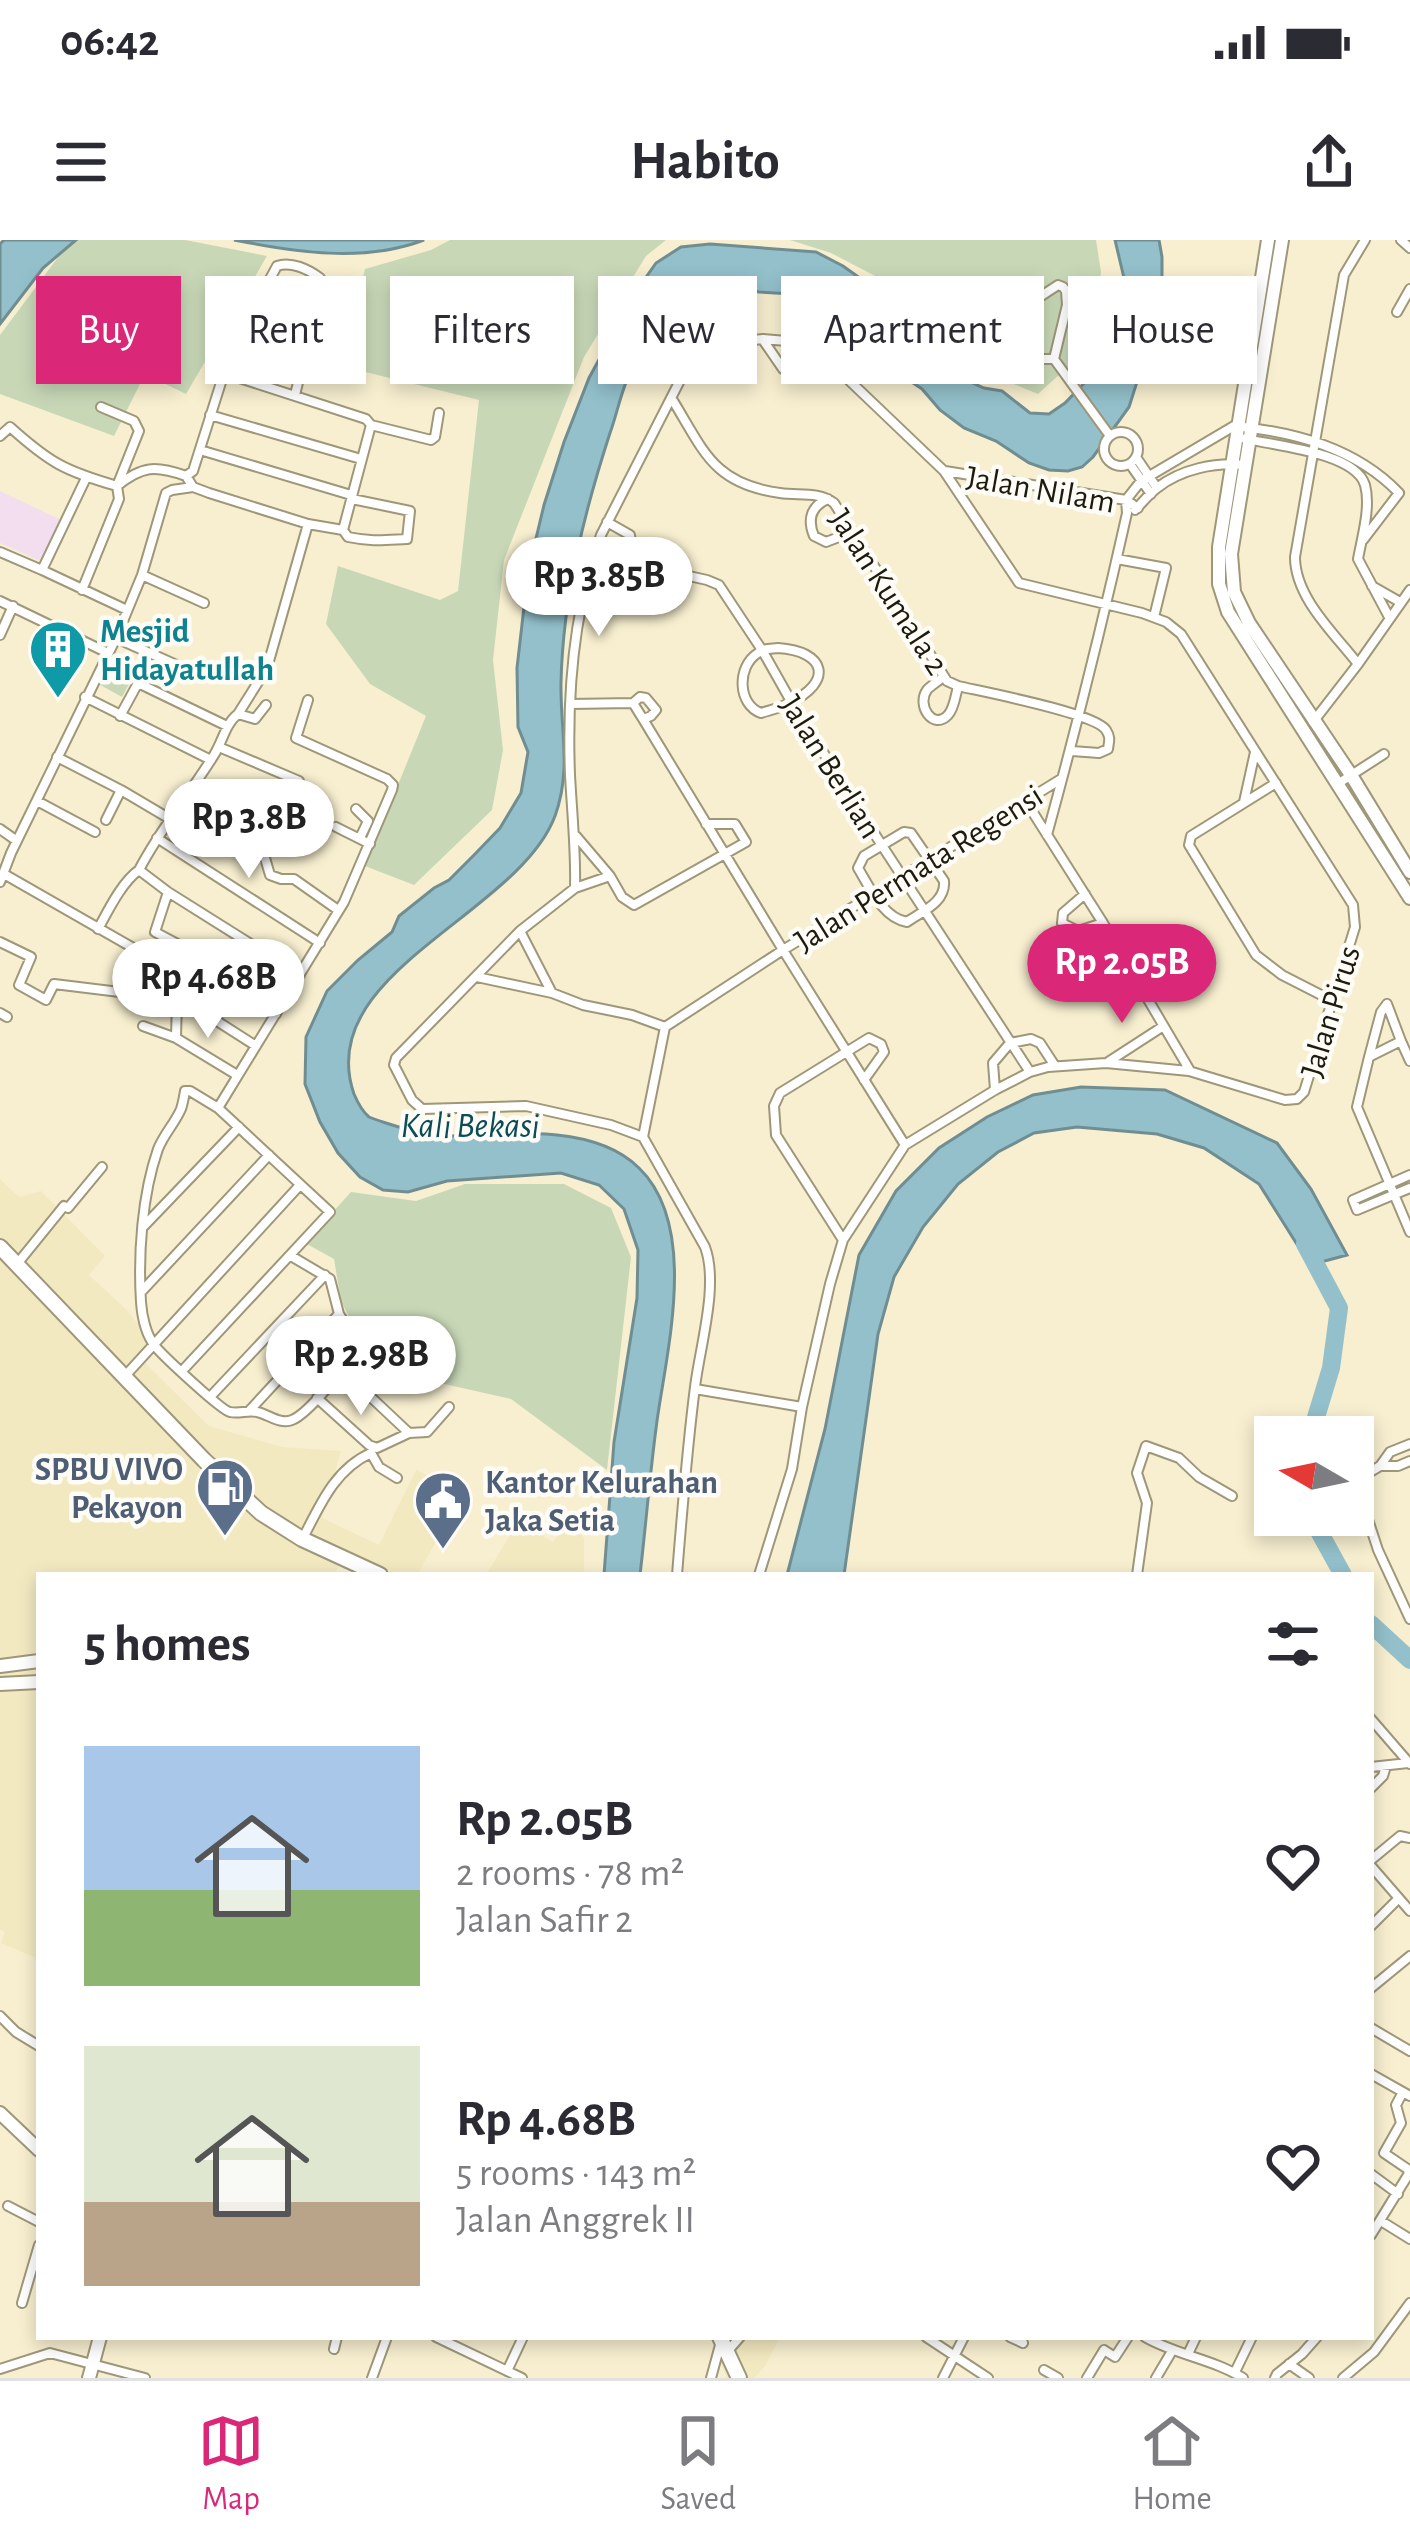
<!DOCTYPE html>
<html lang="en">
<head>
<meta charset="utf-8">
<style>
	:root { --surface:#fff; --page:#f2f2f3; --text:#2b2b33; --muted:#7c7c81; --line:#e1e1e2; --accent:#db2777 }
	body { margin:0; font-family:"Alegreya Sans",sans-serif; background:var(--page); color:var(--text); height:100vh; display:flex; flex-direction:column; font-size:45px; white-space:nowrap }
	* { box-sizing:border-box; margin:0 }
	p { font-size:39px; color:var(--muted) }
	.icon { flex:none; width:66px; height:66px; fill:none; stroke:currentColor; stroke-width:2; stroke-linecap:round; stroke-linejoin:round }
	.map { position:relative; flex:1; overflow:hidden }
	.drawer { position:absolute; left:36px; top:1332px; width:1338px; height:768px; display:flex; flex-direction:column; background:var(--surface); border-radius:0px; box-shadow:0 6px 18px #0003 }
	.drawer>* { flex:none }
	.guide { position:absolute; left:36px; top:36px; width:1338px; height:108px; display:flex; gap:24px }
	.needle { width:78px; rotate:279deg }
	.fabs { position:absolute; left:1254px; top:1176px; display:grid; gap:24px }
	.fabs a { display:grid; place-items:center; width:120px; height:120px; border-radius:0px; background:var(--surface); box-shadow:0 6px 18px #0003; font-size:60px }
	.price { position:absolute; translate:-50% -102px; padding:0 27px; border-radius:42px; background:#fff; color:#222; font-size:39px; line-height:78px; filter:drop-shadow(0 3px 6px #0008) }
	.price::after { content:''; position:absolute; left:50%; top:72px; width:36px; height:27px; margin-left:-18px; background:inherit; clip-path:polygon(0 0,100% 0,50% 100%) }
	.price.selected { background:var(--accent); color:#fff }
	ul { padding:0; list-style:none }
	li { display:flex; align-items:center; gap:36px; height:300px; padding:0 48px }
	li span { display:grid; place-items:center; flex:none; width:336px; height:240px; border-radius:0px; color:#555 }
	li>.icon { margin-inline-start:auto }
	span .icon { width:144px; height:144px; fill:#fffc; stroke-width:1 }
	li b { font-size:51px }
	h2 { display:flex; justify-content:space-between; align-items:center; height:144px; padding:0 48px; font-size:51px }
	.tag { padding:0 42px; border-radius:0px; background:var(--surface); box-shadow:0 6px 18px #0003; font-size:42px; line-height:108px }
	.tag.selected { background:var(--accent); color:#fff }
	.status { display:flex; justify-content:space-between; align-items:center; height:84px; padding:0 60px; background:var(--surface); direction:ltr }
	.status svg { height:33px; fill:currentColor }
	header { display:flex; justify-content:space-between; align-items:center; height:156px; padding:0 48px; background:var(--surface); font-size:54px; font-weight:600 }
	.tab-bar { display:flex; justify-content:space-around; align-items:center; height:168px; border-top:3px solid var(--line); background:var(--surface); font-size:33px; color:var(--muted) }
	.tab-bar a { display:grid; justify-items:center; gap:6px }
	.tab-bar .selected { color:var(--accent) }
	.map>svg:first-child { display:block }
</style>
</head>
<body>
<div class="status"><b>06:42</b><svg viewBox="0 0 49 12"><path d="M0 12V9h3v3zM5 12V6h3v6zM10 12V3h3v9zM15 12V0h3v12zM26 1h20v11H26zM47 4h2v5h-2z"/></svg></div>
<header><svg class="icon" aria-label="menu" viewBox="0 0 24 24"><path d="M4 6h16M4 12h16M4 18h16"/></svg>Habito<svg class="icon" aria-label="share" viewBox="0 0 24 24"><path d="M12 15V3M7 8l5-5 5 5M5 13v7h14v-7"/></svg></header>
<div class="map">
<svg width="1410" height="2138" viewBox="0 0 1410 2138">
	<rect width="100%" height="100%" fill="#f8efd0"/>
	<path fill="#f3e9c1" d="M0 939 19 957 41 951 105 1016 89 1035 127 1070 156 1108 142 1120 209 1186 282 1207 341 1211 322 1278 379 1305 416 1230 464 1253 417 1335H398L368 1321 361 1332 341 1322 334 1335H39V1719L1 1703 5 1692 0 1690Z
		M569 1281 584 1298V1335H486L518 1282 553 1302Z
		M710 2097H780L765 2126 754 2138H727Z"/>
	<path fill="#f2deee" d="M0 251 61 280 41 321 0 303Z"/>
	<path fill="#c8d8b7" d="M77 0H185L267 16 186 154 145 134 114 196 0 154V95L65 8Z
		M450 0H666L646 16 584 117 504 320 493 420 503 510 492 570 414 645 365 626 426 476 370 444 326 384 338 326 440 360 458 351 479 160 341 126 365 29 431 10Z
		M790 0H1096L1101 32 1092 105 1038 154 992 135 953 113 881 39 831 13Z
		M108 414 138 427 122 457 95 442Z
		M465 944H564L611 968 631 1017 607 1230 511 1159 440 1143 417 1140 368 1115 341 1061 334 1019 305 1003 351 952 416 961Z"/>
	<path fill="#93c0cb" stroke="#708e92" stroke-width="3" d="M4 0H76L43 28 0 84V4Z
		M234 0H424C363 23 296 12 234 0Z
		M1115 0H1159L1162 17V47L1157 79 1129 167 1093 217 1082 227 1068 231 1049 230 1029 223 996 201 964 188 940 170 922 149 895 131 881 109 872 102H863L851 95 827 68 809 55 759 52 729 46 698 48C674 71 645 103 630 133 621 151 617 174 610 193 584 273 563 357 561 442 560 490 572 529 555 576 518 675 312 733 354 854 357 861 363 872 369 877 371 878 383 882 386 883 407 890 434 896 457 896 490 897 524 891 557 895 586 898 618 907 639 928 699 986 667 1109 657 1181 650 1232 646 1284 640 1335H604L614 1202 637 1058 638 1010 624 969 599 945 561 933 447 941 408 952 383 950 360 937 338 913 320 882 305 844 306 797 327 751 358 720 392 692 399 676 434 648 449 640 475 614 500 588 521 553 528 512 518 487 517 428 528 332 544 265 564 202 589 138 637 50 656 23 681 7 710 4 816 12 843 26 895 63 908 80 926 116 946 131 984 148 1002 151 1030 173 1049 174 1065 163 1090 137 1119 78 1124 38Z
		M1081 847 1165 850 1277 903 1311 949 1347 1015 1310 1025 1259 944 1204 908 1157 894 1077 887 1034 893 998 912 958 944 923 987 894 1037 878 1094 844 1335H787L825 1189 859 1015 896 951 939 908 987 877 1033 855Z"/>
	<g fill="none" stroke-linecap="round" stroke-linejoin="round">
		<path stroke="#93c0cb" stroke-width="18" d="M1305 1004 1339 1068 1331 1128 1310 1197
			M1310 1275 1343 1335
			M1371 1384 1410 1420"/>
		<defs>
			<path id="street" d="M1401 0 1410 8
				M1058 45 1063 47 1066 51 1067 65 1054 119H999L989 116 986 106 991 89Z
				M1397 72 1410 49
				M763 100 783 129 804 133 825 119
				M1054 119 1110 196
				M224 133 366 179 371 185 431 200 435 197 439 173
				M672 159C704 211 713 244 780 253 799 256 818 251 834 263L947 441 958 446C984 452 1095 473 1106 490 1111 498 1109 501 1108 509L1099 513 1072 511
				M210 175 361 219
				M1104 209a17 17 0 1 1 34 0a17 17 0 1 1-34 0Z
				M0 196 10 187C50 223 65 231 117 246 142 226 155 225 186 236L193 247 209 253 308 284 343 290 348 297C372 302 385 300 407 299L410 271 352 259
				M1237 197C1267 205 1355 211 1365 245 1371 267 1362 297 1358 319L1389 377
				M200 210 351 255
				M1136 217 1157 248
				M1130 224 1151 254
				M945 231 1126 260 1138 268
				M186 236 193 231 224 133 239 96 277 26C291 21 308 29 320 38L321 46 295 155
				M86 238 42 330 127 370
				M828 259C811 266 807 279 814 296L826 302 852 292
				M1135 270C1142 263 1149 254 1157 248 1181 229 1215 222 1245 225
				M343 290 371 185
				M0 312 42 330
				M594 315 707 340 719 345 762 410 792 463 881 604 1030 832
				M1117 319 1166 328 1154 377
				M142 335 204 363
				M1372 346 1400 362
				M82 350 119 259 117 246 139 191 134 181 101 167
				M583 354C592 353 606 353 614 350 635 341 633 312 630 295L607 282
				M0 361 108 413
				M0 395 13 366
				M116 398 181 427
				M778 408C826 411 834 442 789 463 781 468 770 470 761 473 738 465 736 427 758 413 765 408 769 409 778 408Z
				M1358 424C1335 394 1295 358 1295 317L1344 35 1365 0
				M943 437C940 440 929 447 927 450 916 465 933 491 948 475 954 469 956 454 958 446
				M85 457 211 520
				M570 464 633 463
				M238 474 255 479 266 465
				M120 476 138 443 227 486
				M643 479 651 476 656 470 646 458 640 457 633 463 643 479 783 710 905 905
				M1313 482 1358 424 1410 350
				M219 507 299 541V548L286 577
				M57 517 121 550 170 579
				M1276 543 1191 596 1189 605 1256 715 1282 735 1331 760
				M1339 543 1384 514
				M1025 560 1103 683 1189 829
				M37 561 95 592
				M1244 562 1255 512
				M180 569 265 618 270 635 281 639H294L338 670
				M356 569 368 581 360 598
				M106 580 121 550
				M336 587 370 604
				M0 589 17 601
				M904 592 911 593 944 641C946 662 923 671 907 682 883 678 870 648 858 628L864 616Z
				M1047 595C1076 489 1103 381 1127 273L1126 260 1141 241 1234 186C1295 192 1356 208 1399 253L1363 300
				M576 596 610 636 622 657 634 665 746 602 735 584H706
				M157 598 320 703
				M139 630 168 652 300 735
				M4 634 142 713
				M610 636 575 648 520 691 396 818 394 825 412 860 422 869 526 866 611 885 643 897 705 1007C719 1045 700 1106 695 1147 687 1209 682 1272 677 1335
				M0 642 11 613 116 398 142 335 166 253 172 250 193 247
				M575 648C576 610 572 573 570 535 567 456 573 370 601 295L694 113 705 105 763 99 810 103 944 231 1019 343 1142 373 1166 382 1181 394 1353 665 1355 687 1304 852 1297 859 1285 860 1189 831 1106 823 1048 827 1030 832 995 850 905 905 843 1000 830 1044 802 1167 792 1229 759 1335
				M168 652 155 692 187 709 189 718 276 774
				M1085 654 1063 673 1062 683 1078 691 1103 683
				M98 689C109 669 122 642 139 630 160 589 190 554 214 515 223 501 225 484 238 474L267 428 308 284
				M520 691 552 753
				M0 702 31 717 19 745 46 760 54 744 177 759
				M477 737 552 753 583 765 632 775 665 787
				M1387 764 1401 801
				M0 773 7 777
				M143 786 176 798
				M665 787 783 710 1061 539
				M1369 817 1381 772 1387 764
				M1410 821 1401 801 1369 817 1357 867 1410 992
				M1108 822 1162 787
				M237 835 176 798 177 759 184 760 256 806
				M995 850 993 823 1010 803 1031 799 1040 803 1055 826
				M218 868 344 662 392 550 393 545 387 539 296 498 308 460
				M643 897 665 787
				M1410 935 1353 960 1357 970 1410 948
				M144 986 239 887
				M843 1000 776 895 774 866 780 853 869 798 881 804 884 812 864 840
				M17 1024 64 966 68 968 102 927
				M143 1050 269 915
				M342 1130 409 1193
				M182 1131 330 972 218 868 190 851H185C184 857 183 863 181 869 175 883 164 894 158 909 142 955 138 1014 141 1062 142 1076 146 1095 155 1106 162 1115 222 1171 230 1172 239 1174 248 1170 257 1172 268 1174 280 1185 292 1180 310 1173 348 1123 359 1106L339 1074 330 1039 291 1016
				M125 1136 300 945
				M695 1149 802 1167
				M210 1157 325 1035
				M317 1158 369 1205 377 1208 409 1193 427 1192 449 1167
				M250 1170 339 1074
				M1410 1204 1390 1212 1380 1226 1360 1238 1357 1246 1378 1310 1410 1379
				M1381 1226H1398L1410 1221
				M303 1298C320 1265 335 1229 371 1213L379 1227 397 1238
				M1137 1335 1147 1263 1137 1233 1146 1206 1179 1218 1199 1237 1232 1256
				M1371 1479 1410 1524
				M1371 1527 1408 1523
				M1371 1548 1383 1536 1386 1526
				M1371 1620 1400 1596 1410 1598
				M1371 1626 1410 1671
				M1371 1686 1398 1659
				M1371 1748 1410 1716
				M0 1776 16 1792 39 1806
				M1371 1788 1410 1811
				M1371 1834 1410 1856
				M1371 1934 1398 1954
				M8 1966 39 1982
				M1381 1981 1410 1999
				M1371 1995 1408 1935 1409 1930 1384 1913 1401 1883 1396 1865 1403 1852
				M22 2063 39 2005
				M436 2097 522 2138
				M926 2097 988 2138
				M1010 2097 1023 2103
				M1145 2097C1176 2115 1213 2119 1243 2138
				M334 2109 337 2097
				M727 2112 740 2097
				M1188 2114 1196 2097
				M1289 2124 1309 2138
				M0 2129 50 2113 145 2138
				M1044 2130 1058 2138
				M507 2131 523 2097
				M1235 2132 1252 2097
				M372 2138 387 2097
				M711 2138 720 2105
				M943 2138 964 2097
				M1087 2138 1104 2110 1115 2117 1128 2097
				M1156 2138 1172 2111
				M1275 2138 1277 2134 1302 2114 1317 2097
				M1343 2138 1374 2112 1410 2063"/>
			<path id="secondary" d="M1268 0 1219 307V344L1228 372 1410 658
				M1282 0 1231 314 1234 352 1249 383 1351 535 1410 632
				M0 1426 39 1421
				M0 1444 39 1442
				M0 1873 39 1910
				M89 2138 100 2097"/>
			<path id="primary" d="M0 1007 204 1220 261 1273 302 1299 380 1335
				M720 2097 739 2138"/>
		</defs>
		<use href="#street" stroke="#9e9779" stroke-width="12"/>
		<use href="#secondary" stroke="#9e9779" stroke-width="16"/>
		<use href="#primary" stroke="#9e9779" stroke-width="18"/>
		<use href="#street" stroke="#fff" stroke-width="8"/>
		<use href="#secondary" stroke="#fff" stroke-width="12"/>
		<use href="#primary" stroke="#fff" stroke-width="14"/>
	</g>
	<defs>
		<symbol id="building-pin" viewBox="-11 -11 22 30"><path d="M0 17L-7.5 6A9.5 9.5 0 1 1 7.5 6Z" fill="#0f9aa8" stroke="#fefcf6"/><path d="M-4-6H4V6H1V3H-1V6H-4ZM-2.5-4.3h1.7v1.8h-1.7ZM.8-4.3h1.7v1.8H.8ZM-2.5-1h1.7V.8h-1.7ZM.8-1h1.7V.8H.8Z" fill="#fff"/></symbol>
		<symbol id="fuel-pin" viewBox="-11 -11 22 30"><path d="M0 17L-7.5 6A9.5 9.5 0 1 1 7.5 6Z" fill="#5c6f8a" stroke="#fefcf6"/><path d="M-5.5-6h7V0h2V4h1.3V-2.5L3-4.5l.8-.8L6-3V5H2.5V1h-1V6h-7ZM-4.2-4.7v3.2H.2V-4.7Z" fill="#fff"/></symbol>
		<symbol id="civic-pin" viewBox="-11 -11 22 30"><path d="M0 17L-7.5 6A9.5 9.5 0 1 1 7.5 6Z" fill="#5c6f8a" stroke="#fefcf6"/><path d="M-.6-6.5H3V-4.5H.6V-3L4-1V1h2V6H-6V1h2V-1L-.6-3ZM-1.2 2.5V6h2.4V2.5Z" fill="#fff"/></symbol>
	</defs>
	<g fill-rule="evenodd">
		<use href="#building-pin" x="25" y="376" width="66" height="90"/>
		<use href="#fuel-pin" x="192" y="1214" width="66" height="90"/>
		<use href="#civic-pin" x="410" y="1227" width="66" height="90"/>
	</g>
	<g text-anchor="middle" stroke-width="9" stroke-linejoin="round" paint-order="stroke">
		<g font-size="33" fill="#1d1a0e" stroke="#fefcf6">
			<text transform="translate(1041 248) rotate(10)" y="12">Jalan Nilam</text>
			<text transform="translate(890 351) rotate(57)" y="12">Jalan Kumala 2</text>
			<text transform="translate(832 526) rotate(58)" y="12">Jalan Berlian</text>
			<text transform="translate(918 627) rotate(-32)" y="12">Jalan Permata Regensi</text>
			<text transform="translate(1329 771) rotate(-73)" y="12">Jalan Pirus</text>
		</g>
		<g font-size="33" font-weight="bold" fill="#0d838f" stroke="#fefcf6" text-anchor="start">
			<text x="100" y="402">Mesjid<tspan x="100" dy="38">Hidayatullah</tspan></text>
		</g>
		<g font-size="33" font-weight="bold" fill="#4e5e75" stroke="#fefcf6" text-anchor="end">
			<text x="183" y="1240">SPBU VIVO<tspan x="183" dy="38">Pekayon</tspan></text>
			<text x="485" y="1253" text-anchor="start">Kantor Kelurahan<tspan x="485" dy="38">Jaka Setia</tspan></text>
		</g>
		<g font-size="36" font-style="italic" fill="#0a4c58" stroke="#fefcf6">
			<text x="470" y="897">Kali Bekasi</text>
		</g>
	</g>
</svg>
<div class="fabs">
<a><svg class="needle" viewBox="-14 -14 28 28"><path d="M0-13l5 13h-10z" fill="#e53935"/><path d="M0 13l5-13h-10z" fill="#7c7c81"/></svg></a>
</div>
<b class="price" style="left:599px;top:399px">Rp 3.85B</b>
<b class="price" style="left:249px;top:641px">Rp 3.8B</b>
<b class="price selected" style="left:1122px;top:786px">Rp 2.05B</b>
<b class="price" style="left:208px;top:801px">Rp 4.68B</b>
<b class="price" style="left:361px;top:1178px">Rp 2.98B</b>
<div class="guide">
<a class="tag selected">Buy</a>
<a class="tag">Rent</a>
<a class="tag">Filters</a>
<a class="tag">New</a>
<a class="tag">Apartment</a>
<a class="tag">House</a>
</div>
<section class="drawer">
<h2>5 homes<svg class="icon" aria-label="filters" viewBox="0 0 24 24"><path d="M4 7h16M4 17h16"/><circle cx="9" cy="7" r="2"/><circle cx="15" cy="17" r="2"/></svg></h2>
<ul>
<li><span style="background:linear-gradient(#a9c7e8 60%,#8fb573 0)"><svg class="icon" aria-label="home" viewBox="0 0 24 24"><path d="M3 11l9-7 9 7M6 9v11h12V9"/></svg></span><div><b>Rp 2.05B</b><p>2 rooms · 78 m²</p><p>Jalan Safir 2</p></div><svg class="icon" aria-label="heart" viewBox="0 0 24 24"><path d="M12 20l-8-8c-3-5 5-10 8-4 3-6 11-1 8 4z"/></svg></li>
<li><span style="background:linear-gradient(#dfe7d0 65%,#b9a48a 0)"><svg class="icon" aria-label="home" viewBox="0 0 24 24"><path d="M3 11l9-7 9 7M6 9v11h12V9"/></svg></span><div><b>Rp 4.68B</b><p>5 rooms · 143 m²</p><p>Jalan Anggrek II</p></div><svg class="icon" aria-label="heart" viewBox="0 0 24 24"><path d="M12 20l-8-8c-3-5 5-10 8-4 3-6 11-1 8 4z"/></svg></li>
</ul>
</section>
</div>
<nav class="tab-bar">
<a class="selected"><svg class="icon" aria-label="map" viewBox="0 0 24 24"><path d="M3 6l6-2 6 2 6-2v14l-6 2-6-2-6 2zM9 4v14M15 6v14"/></svg>Map</a>
<a><svg class="icon" aria-label="saved" viewBox="0 0 24 24"><path d="M7 4h10v16l-5-4-5 4z"/></svg>Saved</a>
<a><svg class="icon" aria-label="home" viewBox="0 0 24 24"><path d="M3 11l9-7 9 7M6 9v11h12V9"/></svg>Home</a>
</nav>
</body>
</html>
